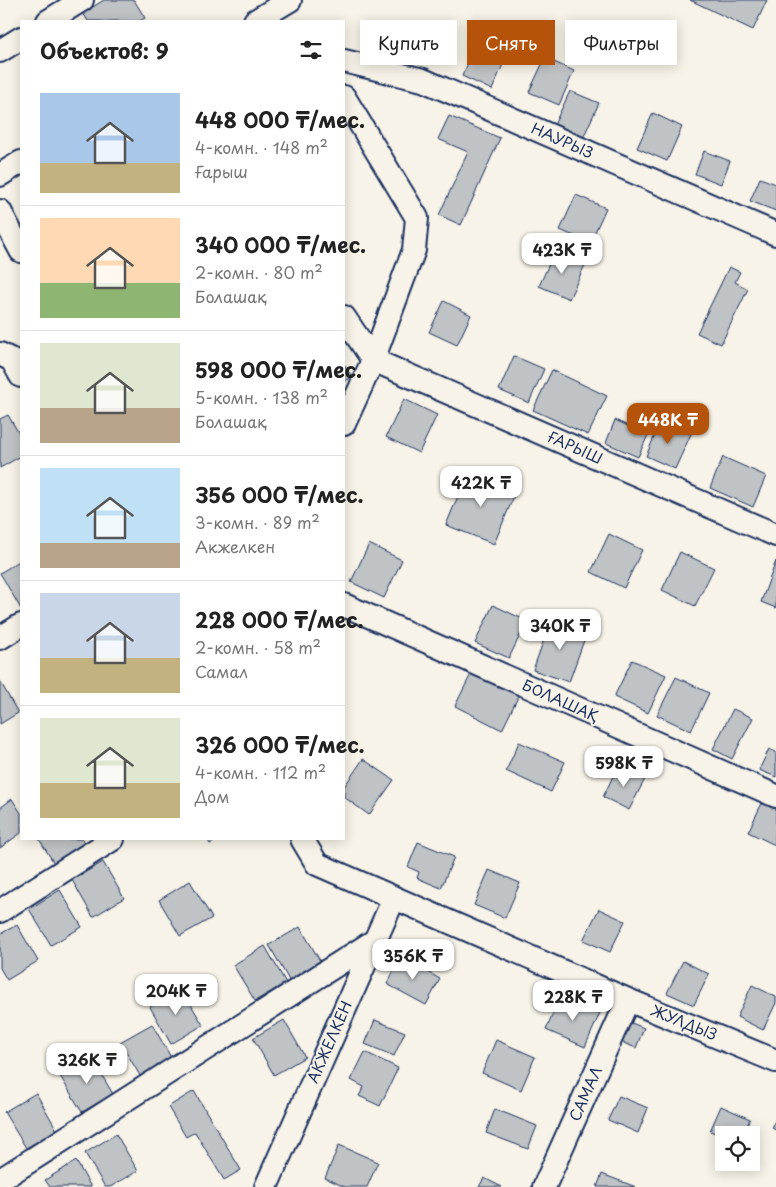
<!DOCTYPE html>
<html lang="ru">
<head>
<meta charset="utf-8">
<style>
	:root { --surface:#fff; --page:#f6f6f6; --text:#222; --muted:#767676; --line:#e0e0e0; --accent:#b45309 }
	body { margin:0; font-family:"Playpen Sans",sans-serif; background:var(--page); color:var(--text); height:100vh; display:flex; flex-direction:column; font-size:19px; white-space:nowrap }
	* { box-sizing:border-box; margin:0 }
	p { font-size:16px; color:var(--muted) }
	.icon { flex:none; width:28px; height:28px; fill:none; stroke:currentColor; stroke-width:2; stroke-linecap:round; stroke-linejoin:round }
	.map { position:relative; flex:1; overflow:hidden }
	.drawer { position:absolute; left:20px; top:20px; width:325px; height:820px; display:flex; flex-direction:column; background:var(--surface); border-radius:0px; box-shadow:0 2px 12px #0003 }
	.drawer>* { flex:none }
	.guide { position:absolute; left:360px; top:20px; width:340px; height:45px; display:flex; gap:10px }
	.fabs { position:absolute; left:715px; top:1126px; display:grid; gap:10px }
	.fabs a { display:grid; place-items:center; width:45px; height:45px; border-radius:0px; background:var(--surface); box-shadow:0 2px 12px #0003; font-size:25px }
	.price { position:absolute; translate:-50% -42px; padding:0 11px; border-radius:10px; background:#fff; color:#222; font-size:16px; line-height:32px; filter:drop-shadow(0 1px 2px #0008) }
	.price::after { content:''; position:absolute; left:50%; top:30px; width:15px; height:11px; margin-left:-8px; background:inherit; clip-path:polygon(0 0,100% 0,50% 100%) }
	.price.current { background:var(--accent); color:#fff }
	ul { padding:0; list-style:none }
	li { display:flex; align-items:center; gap:15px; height:125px; padding:0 20px }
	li+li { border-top:1px solid var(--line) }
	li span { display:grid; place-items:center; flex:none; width:140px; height:100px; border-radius:0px; color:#555 }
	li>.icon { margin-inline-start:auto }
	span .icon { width:60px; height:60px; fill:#fffc; stroke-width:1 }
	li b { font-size:21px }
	h2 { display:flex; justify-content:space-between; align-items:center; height:60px; padding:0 20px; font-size:21px }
	.pill { padding:0 18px; border-radius:0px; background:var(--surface); box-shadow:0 2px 12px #0003; font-size:18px; line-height:45px }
	.pill.current { background:var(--accent); color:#fff }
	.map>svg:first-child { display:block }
</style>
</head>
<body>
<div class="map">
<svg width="776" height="1187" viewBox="0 0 776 1187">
	<rect width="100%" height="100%" fill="#f7f3e8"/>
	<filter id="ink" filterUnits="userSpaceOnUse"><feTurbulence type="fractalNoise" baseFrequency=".02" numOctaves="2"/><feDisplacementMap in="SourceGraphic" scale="10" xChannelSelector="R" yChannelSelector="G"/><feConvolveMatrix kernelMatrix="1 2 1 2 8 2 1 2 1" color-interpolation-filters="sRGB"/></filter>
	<g filter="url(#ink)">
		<path fill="#c0c3c5" stroke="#1b2f5e" d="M104 0H134L145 18 140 21H88L83 13Z
			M690 0H767L753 30Z
			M478 42 507 55 492 90 462 76Z
			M545 58 574 71 559 105 529 92Z
			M570 91 599 103 583 138 554 125Z
			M653 113 682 127 667 161 637 148Z
			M449 116 500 138 461 225 439 215 468 152 438 139Z
			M704 151 730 161 721 184 695 174Z
			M760 178 776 184V211L750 201Z
			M576 195 606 208 590 243 560 230Z
			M555 251 585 265 569 299 539 286Z
			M729 267 740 272 735 282 748 289 721 344 697 333Z
			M444 301 471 315 457 345 429 332Z
			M514 356 544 369 529 403 499 390Z
			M344 364 352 377 344 382Z
			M552 370 607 396 588 435 533 410Z
			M404 399 437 415 419 453 386 437Z
			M8 415 21 437V456L0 468V419Z
			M615 420 648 435 638 457 606 443Z
			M661 421 691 434 675 469 646 456Z
			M723 457 766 476 753 507 710 488Z
			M468 472 516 491 494 544 446 525Z
			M609 534 642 550 624 588 591 572Z
			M369 544 402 560 384 598 351 582Z
			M680 552 714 568 695 606 662 590Z
			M21 560V609L0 573Z
			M776 561V608L761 602Z
			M493 605 527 621 509 658 475 643Z
			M551 620 587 632 569 682 533 670Z
			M632 660 666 675 648 713 614 697Z
			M472 672 519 695 502 730 455 706Z
			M676 677 709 693 691 731 657 715Z
			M0 681 18 713 0 724Z
			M733 709 753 718 732 759 713 749Z
			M519 742 565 762 551 792 506 771Z
			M769 749 776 752V777L759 770Z
			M363 759 394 780 369 815 344 797V787Z
			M618 766 645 779 629 810 603 797Z
			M12 799 21 813V833L0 848V808Z
			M763 801 776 807 775 845 748 832Z
			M39 839H82L85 845 54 863Z
			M207 839H219L210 844Z
			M418 842 454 857 441 888 417 878 419 872 408 867Z
			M103 862 124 898 93 917 72 880Z
			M489 870 520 883 505 918 474 905Z
			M190 881 212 918 180 936 159 900Z
			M60 890 82 927 51 945 29 909Z
			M599 909 625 921 610 952 583 940Z
			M17 925 38 961 7 980 0 968V934Z
			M300 927 322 964 290 982 269 945Z
			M265 946 286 983 255 1001 233 965Z
			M401 957 440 979 426 1005 387 984Z
			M683 961 709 974 694 1005 667 993Z
			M752 985 776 997V1003L763 1030 737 1017Z
			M181 988 203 1025 171 1044 150 1007Z
			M560 997 600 1013 585 1047 546 1030Z
			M284 1020 305 1057 274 1075 253 1038Z
			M375 1020 405 1032 394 1056 365 1044Z
			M624 1020 644 1028 636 1048 616 1040Z
			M152 1024 173 1061 142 1079 120 1042Z
			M496 1040 535 1057 521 1090 482 1073Z
			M365 1052 398 1068 380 1106 359 1096 364 1087 351 1080Z
			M91 1057 113 1094 82 1112 60 1076Z
			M194 1091 241 1170 224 1180 195 1132 186 1137 168 1107Z
			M36 1093 57 1130 26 1148 4 1112Z
			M619 1096 648 1108 638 1133 608 1120Z
			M721 1106 750 1119 743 1135 724 1136 710 1131Z
			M495 1109 537 1126 528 1149 486 1133Z
			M776 1118V1130L772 1128Z
			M116 1134 138 1171 110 1187H105L85 1153Z
			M339 1145 378 1162 367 1187H345L325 1178Z
			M76 1161 91 1187H50L45 1180Z
			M602 1174 636 1187H597Z
			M484 1178 502 1187H479Z"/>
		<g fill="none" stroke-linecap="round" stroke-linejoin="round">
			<defs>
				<path id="minor" d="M48 21 82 0
					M255 21 290 0
					M0 51 21 38
					M344 61 423 80 776 234
					M344 97 417 218 414 250 373 360 344 424
					M0 175 21 162
					M0 211 21 251
					M344 317 373 360
					M0 354 12 360 21 376
					M373 360 776 535
					M344 605 776 796
					M0 638 21 625
					M302 839 317 864 628 1000 776 1061
					M0 911 113 839
					M0 1180 374 941
					M266 1187 394 898
					M544 1187 628 1000"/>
			</defs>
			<use href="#minor" stroke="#1b2f5e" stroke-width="26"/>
			<use href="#minor" stroke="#f7f3e8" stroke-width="22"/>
		</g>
	</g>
	<g text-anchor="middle" stroke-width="4" stroke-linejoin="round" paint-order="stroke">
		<g font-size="15" fill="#1b2f5e" stroke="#f7f3e8">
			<text transform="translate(562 141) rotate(24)" y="5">НАУРЫЗ</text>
			<text transform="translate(575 448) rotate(24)" y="5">ҒАРЫШ</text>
			<text transform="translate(560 701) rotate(24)" y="5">БОЛАШАҚ</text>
			<text transform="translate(684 1023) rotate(22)" y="5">ЖУЛДЫЗ</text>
			<text transform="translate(330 1042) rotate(-66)" y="5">АКЖЕЛКЕН</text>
			<text transform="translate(586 1094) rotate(-66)" y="5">САМАЛ</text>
		</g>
	</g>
</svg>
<div class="fabs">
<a><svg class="icon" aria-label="locate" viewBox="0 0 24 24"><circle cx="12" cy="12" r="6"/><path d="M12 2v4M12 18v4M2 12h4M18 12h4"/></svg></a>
</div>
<b class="price" style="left:562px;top:275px">423K ₸</b>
<b class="price current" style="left:668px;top:445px">448K ₸</b>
<b class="price" style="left:481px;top:508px">422K ₸</b>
<b class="price" style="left:560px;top:651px">340K ₸</b>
<b class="price" style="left:624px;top:788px">598K ₸</b>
<b class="price" style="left:413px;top:981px">356K ₸</b>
<b class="price" style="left:176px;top:1016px">204K ₸</b>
<b class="price" style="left:573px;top:1022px">228K ₸</b>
<b class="price" style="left:87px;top:1085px">326K ₸</b>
<div class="guide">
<a class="pill">Купить</a>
<a class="pill current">Снять</a>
<a class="pill">Фильтры</a>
</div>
<section class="drawer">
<h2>Объектов: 9<svg class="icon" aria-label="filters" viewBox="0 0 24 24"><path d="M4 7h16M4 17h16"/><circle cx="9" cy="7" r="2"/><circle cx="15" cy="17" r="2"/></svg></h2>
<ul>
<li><span style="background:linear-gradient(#a9c7e8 70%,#c2b280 0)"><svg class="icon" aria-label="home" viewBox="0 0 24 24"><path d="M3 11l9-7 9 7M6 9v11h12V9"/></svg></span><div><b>448 000 ₸/мес.</b><p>4-комн. · 148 m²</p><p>Ғарыш</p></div></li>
<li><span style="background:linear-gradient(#ffd9b3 65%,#8fb573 0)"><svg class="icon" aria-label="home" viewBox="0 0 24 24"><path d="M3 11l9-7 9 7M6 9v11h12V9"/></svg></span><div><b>340 000 ₸/мес.</b><p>2-комн. · 80 m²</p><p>Болашақ</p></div></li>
<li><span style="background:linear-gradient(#dfe7d0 65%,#b9a48a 0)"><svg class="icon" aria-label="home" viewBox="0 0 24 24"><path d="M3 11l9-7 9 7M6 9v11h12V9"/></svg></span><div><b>598 000 ₸/мес.</b><p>5-комн. · 138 m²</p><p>Болашақ</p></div></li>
<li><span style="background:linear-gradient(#bfe0f5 75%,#b9a48a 0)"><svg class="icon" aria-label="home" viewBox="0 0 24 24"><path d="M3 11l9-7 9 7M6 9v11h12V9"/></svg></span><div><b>356 000 ₸/мес.</b><p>3-комн. · 89 m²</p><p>Акжелкен</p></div></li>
<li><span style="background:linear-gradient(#c9d6e8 65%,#c2b280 0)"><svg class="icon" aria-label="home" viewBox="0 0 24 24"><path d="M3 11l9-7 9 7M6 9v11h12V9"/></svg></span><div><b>228 000 ₸/мес.</b><p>2-комн. · 58 m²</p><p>Самал</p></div></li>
<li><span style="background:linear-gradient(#dfe7d0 65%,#c2b280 0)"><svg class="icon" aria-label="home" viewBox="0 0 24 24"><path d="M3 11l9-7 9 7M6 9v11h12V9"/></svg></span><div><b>326 000 ₸/мес.</b><p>4-комн. · 112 m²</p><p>Дом</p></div></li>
</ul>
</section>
</div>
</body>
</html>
